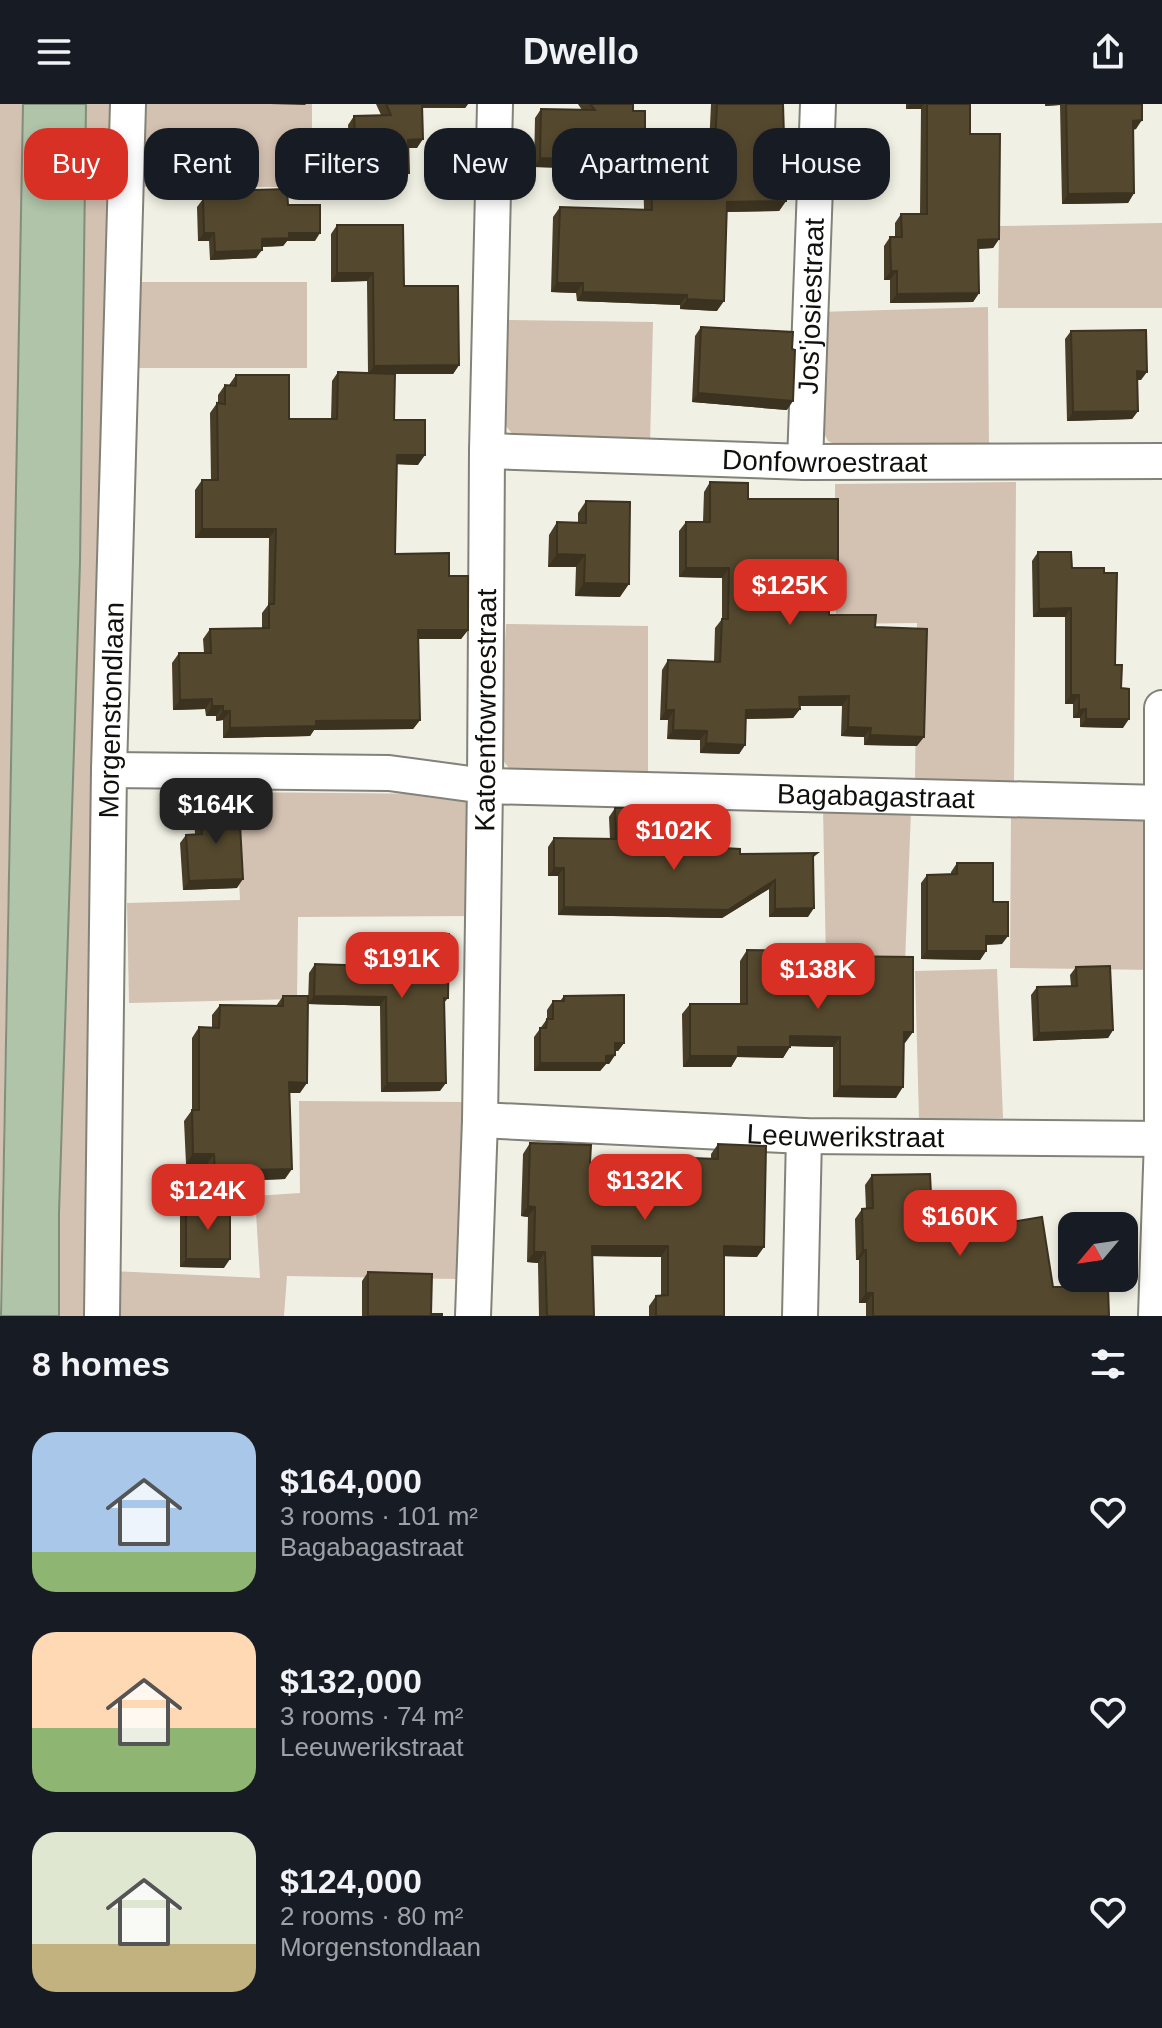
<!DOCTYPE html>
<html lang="en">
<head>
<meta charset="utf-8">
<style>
	:root { --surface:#171b24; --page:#242831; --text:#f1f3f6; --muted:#9ea1a6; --accent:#d93025 }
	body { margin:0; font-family:Arial,sans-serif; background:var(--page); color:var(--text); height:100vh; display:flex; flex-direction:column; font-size:30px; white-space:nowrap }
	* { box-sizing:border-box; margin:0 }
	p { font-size:26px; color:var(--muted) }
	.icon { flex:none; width:44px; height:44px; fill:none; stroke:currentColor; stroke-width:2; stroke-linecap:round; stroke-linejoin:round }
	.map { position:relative; height:1212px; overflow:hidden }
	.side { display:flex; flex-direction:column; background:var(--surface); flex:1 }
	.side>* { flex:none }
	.banner { position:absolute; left:24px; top:24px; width:1114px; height:72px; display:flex; gap:16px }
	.needle { width:52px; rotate:241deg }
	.tools { position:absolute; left:1058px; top:1108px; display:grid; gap:16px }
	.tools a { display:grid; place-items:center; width:80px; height:80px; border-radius:16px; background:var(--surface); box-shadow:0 4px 12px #0003; font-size:40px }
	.price { position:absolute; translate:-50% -68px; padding:0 18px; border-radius:16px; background:var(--accent); color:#fff; font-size:26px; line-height:52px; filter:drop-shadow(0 2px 4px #0008) }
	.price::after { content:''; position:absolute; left:50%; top:48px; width:24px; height:18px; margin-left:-12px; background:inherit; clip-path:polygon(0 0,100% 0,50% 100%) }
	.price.active { background:#222; color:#fff }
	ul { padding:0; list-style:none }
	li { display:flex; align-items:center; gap:24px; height:200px; padding:0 32px }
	li span { display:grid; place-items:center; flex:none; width:224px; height:160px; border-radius:24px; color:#555 }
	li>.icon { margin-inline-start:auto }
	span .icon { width:96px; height:96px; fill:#fffc; stroke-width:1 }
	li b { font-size:34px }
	h2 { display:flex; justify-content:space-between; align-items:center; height:96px; padding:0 32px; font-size:34px }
	.chip { padding:0 28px; border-radius:24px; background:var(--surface); box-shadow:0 4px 12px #0003; font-size:28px; line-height:72px }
	.chip.active { background:var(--accent); color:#fff }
	header { display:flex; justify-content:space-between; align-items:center; height:104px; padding:0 32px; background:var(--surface); font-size:36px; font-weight:700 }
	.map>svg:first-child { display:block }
</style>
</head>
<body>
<header><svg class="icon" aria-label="menu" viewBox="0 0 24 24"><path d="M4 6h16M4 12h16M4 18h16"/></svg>Dwello<svg class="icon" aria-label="share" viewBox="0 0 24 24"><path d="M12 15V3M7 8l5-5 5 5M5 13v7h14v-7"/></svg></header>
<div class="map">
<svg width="1162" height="1212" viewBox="0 0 1162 1212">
	<rect width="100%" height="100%" fill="#f1f0e4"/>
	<path fill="#d3c1b1" d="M0 0H23L0 1212Z
		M86 0H114L90 1212H59V1109L80 459Z
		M133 0H312V83H133Z
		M1162 119V204H998L999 122Z
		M132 178H307V264H133Z
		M988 203 989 349 848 347 828 337 821 324 818 208Z
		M502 216 653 218 650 340 516 334 504 320Z
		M1016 378 1014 679 915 677 917 519 836 520 835 380Z
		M506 520 648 522V671L511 667 499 651Z
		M235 688 449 690 463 694 477 714 472 812 298 813 297 895 129 899 127 799 240 796Z
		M823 703 911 707 905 858 826 859Z
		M1011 711 1133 713 1147 717 1156 866 1010 864Z
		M997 865 1003 1014 919 1015 915 867Z
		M299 997 465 998 457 1175 287 1172 284 1212H111L112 1167 260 1174 255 1092 300 1089Z"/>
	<path fill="#afc4a9" stroke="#808e7a" stroke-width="2" d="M23 0H86L80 459 59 1109V1212H1Z"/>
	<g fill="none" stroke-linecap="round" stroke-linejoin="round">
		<defs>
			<g id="minor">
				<path id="s1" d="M487 347 805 358 1162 357"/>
				<path id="s2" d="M805 358 818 0"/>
				<path id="s3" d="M109 666 389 669 485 682 1162 699"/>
				<path id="s4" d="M480 1016 804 1032 1162 1035"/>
				<path id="s5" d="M102 1212 109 666 128 0"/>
				<path id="s6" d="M473 1212 480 1016 485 682 487 347 495 0"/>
				<path d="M800 1212 804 1032"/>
				<path d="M1156 1212 1162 1035V604"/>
			</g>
		</defs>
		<use href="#minor" stroke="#838278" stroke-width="38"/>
		<use href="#minor" stroke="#fff" stroke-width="34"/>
	</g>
	<path fill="#483e28" d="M376 0H468L465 4H422L417 44H408L403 77 351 79 348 21 354 12 381 11Z
		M578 0H633V7L645 54 650 47 704 45 706 42H709L711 0H783L786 97 779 107 726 108 717 207 680 205V201L577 197 576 189 551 188 553 113 560 103 644 106 643 60 639 66 534 63 535 14 541 5 582 6Z
		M906 0H970V30L999 135 993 144 978 145 979 189 973 198 890 199V176H884V142L890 133H895V119L901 110H920L921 5H906Z
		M1045 0H1142L1136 25 1133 26 1134 89 1128 99 1062 100 1060 1 1045 2Z
		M213 87 288 101 315 137H287L283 142 262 143 256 154 210 156 209 137H198L197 103 203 95H208Z
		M337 121 404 182 459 261 453 270H395L394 316 418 361 397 360 395 450 449 472 468 526 461 535H418L420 616 413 625 314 626 310 632 223 634V616L216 617V612H206L205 605 173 606 172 559 179 549H204L203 535 210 525 262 524V509L268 501 269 434H195V386L202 376H211L210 309 217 299H218V291L225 281H229L236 271 289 315H331L332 277 338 268 368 269 367 177 331 178V130Z
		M701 223 787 306 692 298 695 232Z
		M1071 227 1141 276H1137L1138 307 1132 315 1067 317 1065 235Z
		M710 378 748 395 831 472H828L829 511 875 523 917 642 864 641V633L841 632 842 602H799L800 605 793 614 746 615 745 641 739 650 700 649V636L667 635 668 616H660L662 566 668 556 714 558 715 524 722 515V474L679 473V427L686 418H703L704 388Z
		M586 397 620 493 575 492 576 463H548L549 431 557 418H578V409Z
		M1038 448 1072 464 1115 561 1121 584 1123 624 1080 623V614H1073V600H1065V513H1033L1032 457Z
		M200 704 237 784 183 786 180 739 186 731 195 730 194 712Z
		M615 704 653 740 740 750 817 749 813 754 808 813H769V785L722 814 558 811V772H548V743L554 734 610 735 609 713Z
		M957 759 993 798 1002 840 986 841V847L980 856 921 855V779L927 771 951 770V768Z
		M375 829 448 894 444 899 440 987 381 988 380 902 308 900 309 869 315 860 369 862V838Z
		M747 846 828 852 905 939H903L896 994 833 993V943L790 942 783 954 737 953 731 963H683L682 910 690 900H740V857Z
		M1076 863 1113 926 1108 934 1033 937 1031 891 1037 883 1071 882 1070 871Z
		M283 892 300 989H289L285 1075 208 1078 207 1060H186L184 1017 192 1006V934L199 923 212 924V911L220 901 276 902Z
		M564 892 624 939 618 947H615V951L609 960H606L600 967H534V933L547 915V906L553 897H560Z
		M530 1039 590 1059 637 1069H685V1064L692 1054H711V1050L718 1040 757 1153 724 1152V1212H649V1202L656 1192H661V1153L592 1152 594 1212H539L538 1159 527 1158 528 1113 521 1112 523 1050Z
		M872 1071 931 1090 992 1121 1053 1183 1109 1212H866V1199H859V1156H856L855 1115 862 1105H866L865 1081Z
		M186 1100 224 1164 180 1163V1109Z
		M368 1168 431 1210 442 1212H362V1177Z"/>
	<path fill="#3b3220" d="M270 0H306L305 1Z
		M418 0H468L465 4 415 3Z
		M910 0H924L921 5H906Z
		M1047 0H1061L1060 1 1045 2Z
		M1142 16 1136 25 1126 26 1133 17Z
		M423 35 417 44H402L408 36Z
		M540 54 645 57 639 66 534 63Z
		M409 69 403 77 351 79 357 71Z
		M1134 89 1128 99 1062 100 1068 90Z
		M786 97 779 107 720 108 727 98Z
		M204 129H214L209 137H198Z
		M289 129H320L315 137H287L283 142 256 143 262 135Z
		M999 135 993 144 972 145 978 136Z
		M262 146 256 154 210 156 215 148Z
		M891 167H897L890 176H884Z
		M337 169H373L367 177 331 178Z
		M557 179H583L576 189 551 188Z
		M583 188 687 191 680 201 577 197Z
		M979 189 973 198 890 199 897 190Z
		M687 195 724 197 717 207 680 205Z
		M459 261 453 270H368L374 262Z
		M1137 267 1147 268 1141 276H1131Z
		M698 289 793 297 787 306 692 298Z
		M1138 307 1132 315 1067 317 1073 308Z
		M397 351H425L418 361 391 360Z
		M202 425H276L269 434H195Z
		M557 450 585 451 576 463H548Z
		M828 463H838L831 472H822Z
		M686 464H729L722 474 679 473Z
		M584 479 629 480 620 493 575 492Z
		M1071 504 1065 513H1033L1039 505Z
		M418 526H468L461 535H411Z
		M1071 591H1079L1073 600H1065Z
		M849 592 842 602H793L799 593Z
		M212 595 205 605 173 606 180 596Z
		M212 602H223L216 612H206Z
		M800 605 793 614 740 615 746 606Z
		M1086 605 1080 614H1073L1079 606Z
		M666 606H674L668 616H660Z
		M223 607H230L223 616 216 617Z
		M1086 615H1129L1123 624 1080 623Z
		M420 616 413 625 314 626 310 632 223 634 230 624 316 617Z
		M848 623 871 624 864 633 841 632Z
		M673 626 707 627 700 636 667 635Z
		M870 631 924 633 917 642 864 641Z
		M706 639 745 641 739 650 700 649Z
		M554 764H564L558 772H548Z
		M243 775 237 784 183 786 189 777Z
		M775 776 769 785 722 814 558 811 564 803Z
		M814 804 808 813H769L775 805Z
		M986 832H1008L1002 840 980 841Z
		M927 847H986L980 856 921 855Z
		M314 892 386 893 380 902 308 900Z
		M1113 926 1108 934 1033 937 1039 929Z
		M904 928H913L905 939H896Z
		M790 932 840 933 833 943 783 942Z
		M615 939H624L618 947H609Z
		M738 943H790L783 954 737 953 731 963H683L690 952Z
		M615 951 609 960H606L600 967H534L540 959Z
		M289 978 307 979 300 989H282Z
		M387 979H446L440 987 381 988Z
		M840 982 903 983 896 994 833 993Z
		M193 1050H214L207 1060H186Z
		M292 1065 285 1075 208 1078 215 1067Z
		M528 1102 535 1103 528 1113 521 1112Z
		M592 1142H668L661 1153 585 1152Z
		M724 1142 764 1143 757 1153 717 1152Z
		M863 1146H866L859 1156H856Z
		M534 1148H545L538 1159 527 1158Z
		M186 1155H230L224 1164 180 1163Z
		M866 1189H873L866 1199H859Z"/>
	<path fill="#54482e" stroke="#3b3220" stroke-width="2" d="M386 0H422L423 35 408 36 409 69 357 71 354 12 391 11Z
		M590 0H633V7H645V57L540 54 541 5 595 6Z
		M717 0H783L786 97 727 98 724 197 687 195V191L583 188V179H557L560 103 652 106 650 47 706 45V42L715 41Z
		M927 0H970V30H1000L999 135 978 136 979 189 897 190V167H891L890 133H902L901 110H927Z
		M1066 0H1142V16L1133 17 1134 89 1068 90Z
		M287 85 288 101H320V129H289V134L262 135V146L215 148 214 129H204L203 95H214L213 87Z
		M337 121H403L404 182H458L459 261 374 262 373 169H337Z
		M701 223 793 228 792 245 795 246 793 297 698 289Z
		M1146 226 1147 268 1137 267 1138 307 1073 308 1071 227Z
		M338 268 395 270 394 316H425V351H397L395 450 449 449V472H468V526H418L420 616 316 617V622L230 624V607H223V602H212V595L180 596 179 549H211L210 525 269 524V500H274L276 425H202V376H218L217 299 225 300V281L236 282V271H289V315H337Z
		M710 378 748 379V395H838V463H828L829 511H876L875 523 927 525 924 633 870 631 871 624 848 623 849 592 799 593 800 605 746 606 745 641 706 639 707 627 673 626 674 606H666L668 556 720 558 722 515H728L729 464H686V418H710Z
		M586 397 630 398 629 480 584 479 585 451 557 450V418L586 419Z
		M1038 448H1071L1072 464H1104V469H1117L1115 561H1122L1121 584 1129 585V615H1086V605L1079 606V591H1071V504L1039 505Z
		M239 702 243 775 189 777 186 731 202 730 200 704Z
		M615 704H653V740L740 745V750L817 749 813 752 814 804 775 805V776L728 806 564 803V764H554V734L616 735Z
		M957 759H993V798H1008V832H986V847H927V771L957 770Z
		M375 829 449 830 448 894H444L446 979H387L386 893 314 892 315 860 375 862Z
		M747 846 828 847V852L913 853V928H904L903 983 840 982V933L790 932V943H738V952H690V900H747Z
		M1110 862 1113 926 1039 929 1037 883 1077 882 1076 863Z
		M624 891V939H615V951L606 952V959H540V924H546L547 915H553V897H564V892Z
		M283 892H308L307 979 289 978 292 1065 215 1067 214 1050H193L192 1006H199V923L219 924 220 901 283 902Z
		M530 1039 591 1041 590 1059H637V1069H691L692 1054 718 1055V1040L766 1042 764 1143 724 1142V1212H656V1192L668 1191V1142H592L594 1212H547L545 1148H534L535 1103 528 1102Z
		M930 1070 931 1090 992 1089V1121L1042 1113 1053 1183H1108L1109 1212H873V1189H866V1146H863L862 1105 873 1104 872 1071Z
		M186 1100 230 1101V1155H186Z
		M368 1168 432 1170 431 1210H442V1212H368Z"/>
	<g text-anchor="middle" stroke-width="8" stroke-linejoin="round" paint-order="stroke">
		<g font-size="28" fill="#11100d" stroke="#fff">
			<text dy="10" stroke="none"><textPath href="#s2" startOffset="156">Jos'josiestraat</textPath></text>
			<text dy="10" stroke="none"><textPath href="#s1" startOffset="338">Donfowroestraat</textPath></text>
			<text dy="10" stroke="none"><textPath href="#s5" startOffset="606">Morgenstondlaan</textPath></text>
			<text dy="10" stroke="none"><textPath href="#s6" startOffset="606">Katoenfowroestraat</textPath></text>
			<text dy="10" stroke="none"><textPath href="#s3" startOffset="768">Bagabagastraat</textPath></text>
			<text dy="10" stroke="none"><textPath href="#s4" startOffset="366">Leeuwerikstraat</textPath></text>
		</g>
	</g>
</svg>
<div class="tools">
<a><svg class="needle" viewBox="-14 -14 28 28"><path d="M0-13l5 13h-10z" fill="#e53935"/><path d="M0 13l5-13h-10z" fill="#9ea1a6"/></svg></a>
</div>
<b class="price" style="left:790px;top:523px">$125K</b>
<b class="price active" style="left:216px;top:742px">$164K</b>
<b class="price" style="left:674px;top:768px">$102K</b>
<b class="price" style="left:402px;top:896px">$191K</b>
<b class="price" style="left:818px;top:907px">$138K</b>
<b class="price" style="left:645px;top:1118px">$132K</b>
<b class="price" style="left:208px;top:1128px">$124K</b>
<b class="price" style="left:960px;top:1154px">$160K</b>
<div class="banner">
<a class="chip active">Buy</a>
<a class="chip">Rent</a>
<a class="chip">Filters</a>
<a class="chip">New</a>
<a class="chip">Apartment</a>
<a class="chip">House</a>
</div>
</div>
<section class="side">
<h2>8 homes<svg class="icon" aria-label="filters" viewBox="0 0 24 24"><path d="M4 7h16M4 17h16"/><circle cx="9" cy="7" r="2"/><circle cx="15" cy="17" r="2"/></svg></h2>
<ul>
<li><span style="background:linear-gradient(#a9c7e8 75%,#8fb573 0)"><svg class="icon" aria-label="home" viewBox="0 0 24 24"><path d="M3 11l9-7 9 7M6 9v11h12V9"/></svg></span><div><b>$164,000</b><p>3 rooms · 101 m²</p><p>Bagabagastraat</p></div><svg class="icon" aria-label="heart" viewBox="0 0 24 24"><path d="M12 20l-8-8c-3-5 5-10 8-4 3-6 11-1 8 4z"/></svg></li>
<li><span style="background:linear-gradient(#ffd9b3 60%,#8fb573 0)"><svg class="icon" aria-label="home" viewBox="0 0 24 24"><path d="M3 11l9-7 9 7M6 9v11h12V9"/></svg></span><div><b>$132,000</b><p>3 rooms · 74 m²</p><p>Leeuwerikstraat</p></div><svg class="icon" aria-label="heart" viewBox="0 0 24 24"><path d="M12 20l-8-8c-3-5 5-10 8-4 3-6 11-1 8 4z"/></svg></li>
<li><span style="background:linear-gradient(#dfe7d0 70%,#c2b280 0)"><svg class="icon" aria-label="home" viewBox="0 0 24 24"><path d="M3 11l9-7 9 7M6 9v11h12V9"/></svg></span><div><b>$124,000</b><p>2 rooms · 80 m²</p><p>Morgenstondlaan</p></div><svg class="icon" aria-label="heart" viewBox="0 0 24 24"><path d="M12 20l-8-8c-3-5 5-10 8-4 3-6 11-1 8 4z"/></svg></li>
</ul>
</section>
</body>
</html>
